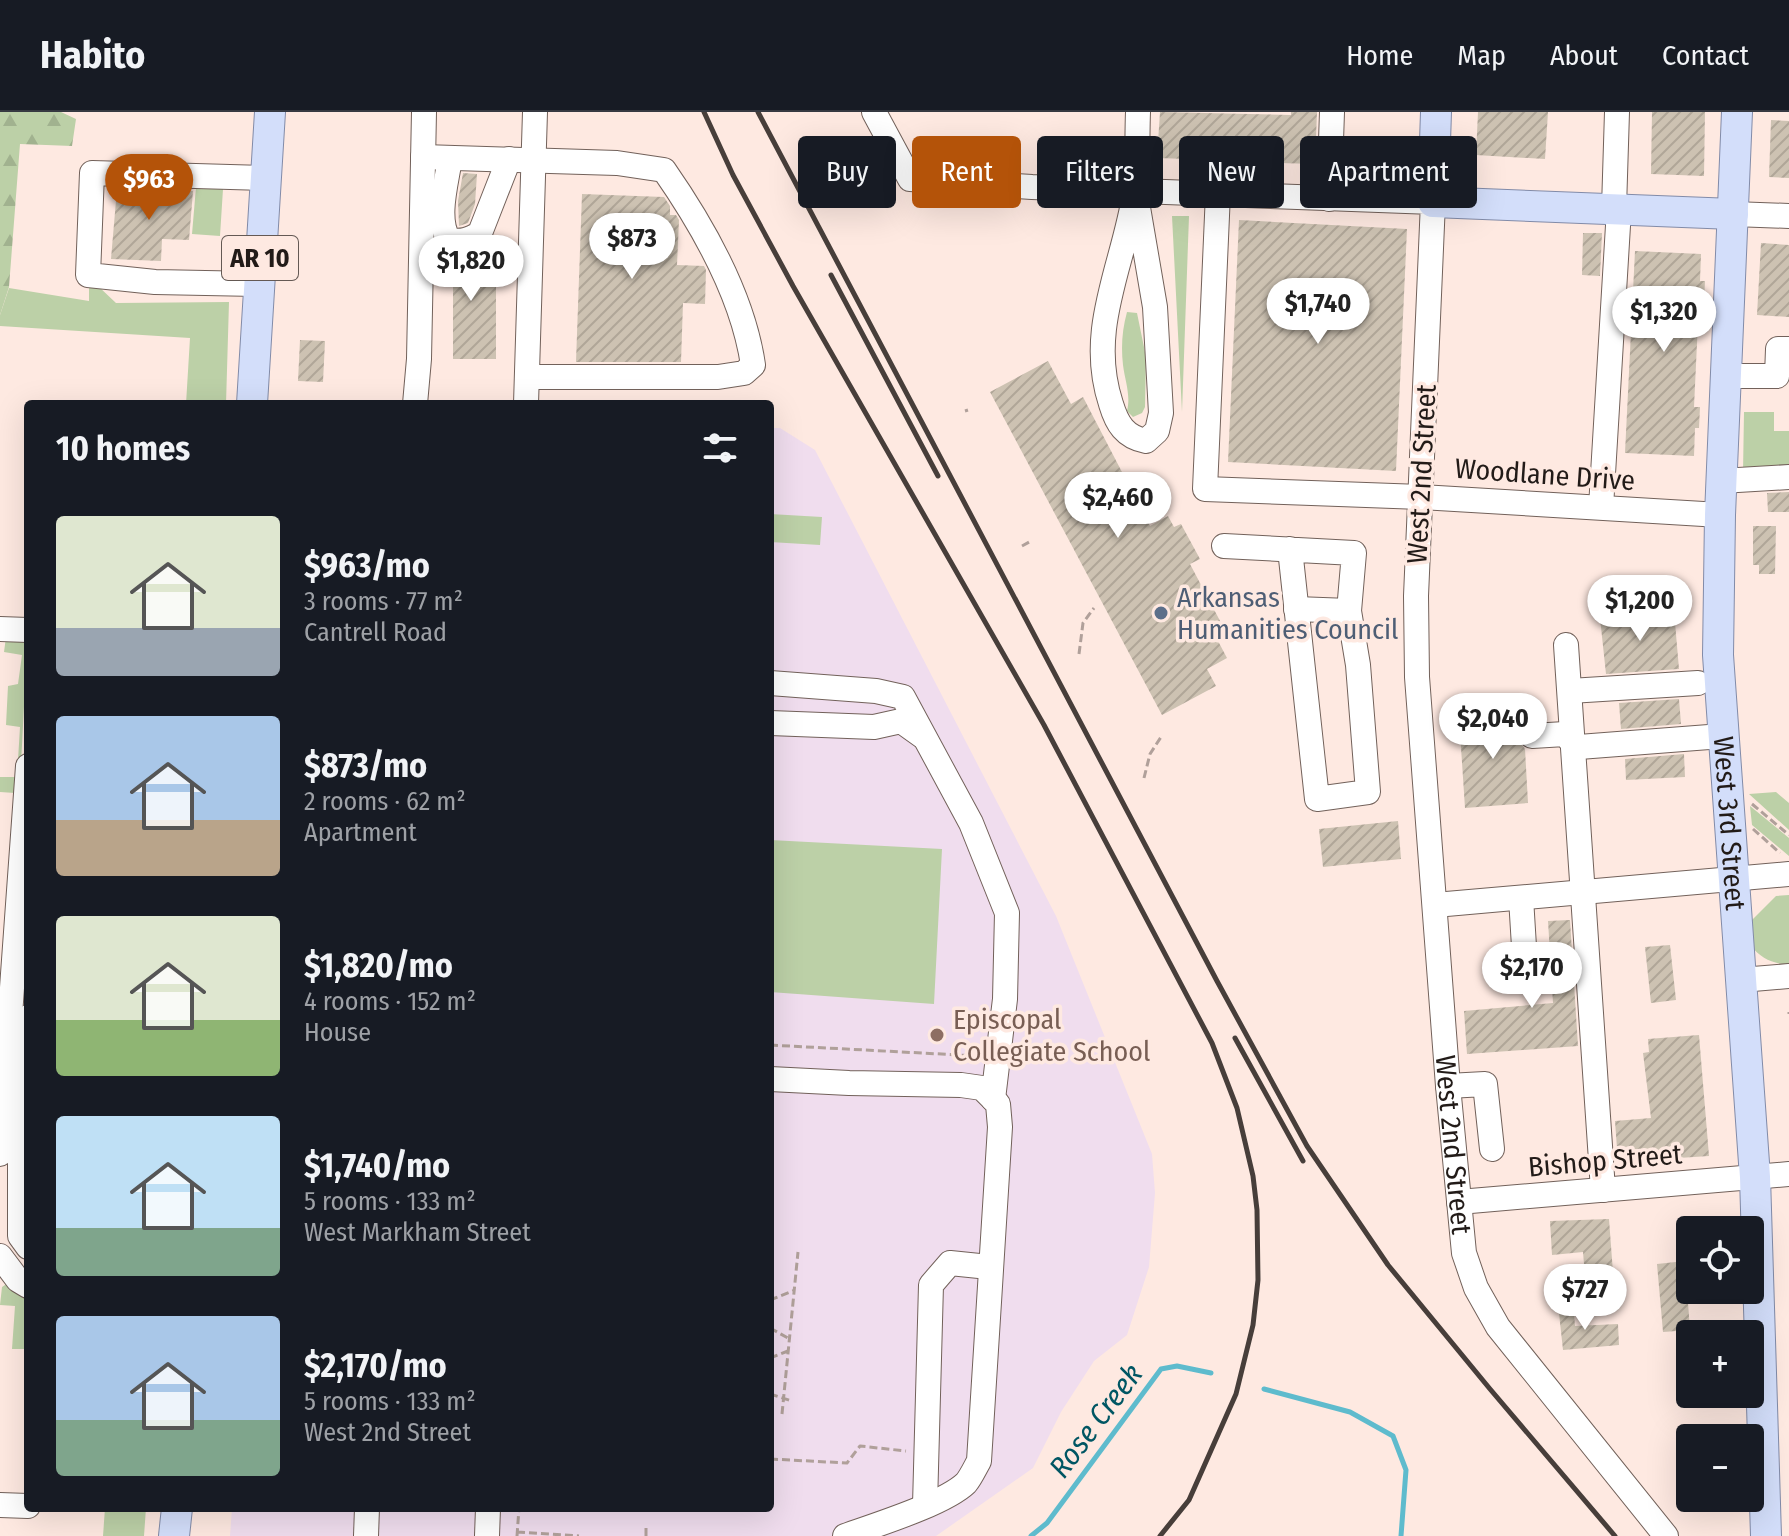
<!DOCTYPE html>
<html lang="en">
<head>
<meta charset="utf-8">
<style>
	:root { --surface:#171b24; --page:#20242c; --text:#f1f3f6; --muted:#9ea1a6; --line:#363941; --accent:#b45309 }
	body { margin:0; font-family:"Fira Sans Condensed",sans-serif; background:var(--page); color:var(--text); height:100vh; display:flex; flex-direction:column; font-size:30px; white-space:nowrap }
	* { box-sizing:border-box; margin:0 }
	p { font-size:26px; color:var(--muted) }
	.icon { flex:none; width:44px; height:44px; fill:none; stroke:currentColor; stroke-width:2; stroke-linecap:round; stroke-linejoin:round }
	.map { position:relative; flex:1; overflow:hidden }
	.drawer { position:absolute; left:24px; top:288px; width:750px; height:1112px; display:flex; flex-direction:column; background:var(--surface); border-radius:8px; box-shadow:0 8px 32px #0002 }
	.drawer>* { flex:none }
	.banner { position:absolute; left:798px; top:24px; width:760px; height:72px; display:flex; gap:16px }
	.buttons { position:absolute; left:1676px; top:1104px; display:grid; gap:16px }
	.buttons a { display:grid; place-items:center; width:88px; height:88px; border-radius:8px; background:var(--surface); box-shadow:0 8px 32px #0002; font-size:40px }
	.price { position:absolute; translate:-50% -68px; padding:0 18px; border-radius:28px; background:#fff; color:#222; font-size:26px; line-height:52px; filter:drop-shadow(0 2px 4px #0008) }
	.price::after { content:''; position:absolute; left:50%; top:48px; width:24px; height:18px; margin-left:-12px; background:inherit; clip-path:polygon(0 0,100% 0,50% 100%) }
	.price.current { background:var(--accent); color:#fff }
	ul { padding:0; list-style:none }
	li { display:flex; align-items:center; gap:24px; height:200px; padding:0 32px }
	li span { display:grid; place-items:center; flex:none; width:224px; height:160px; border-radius:8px; color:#555 }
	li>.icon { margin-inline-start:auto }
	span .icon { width:96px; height:96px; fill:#fffc; stroke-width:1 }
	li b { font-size:34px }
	h2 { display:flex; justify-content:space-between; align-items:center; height:96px; padding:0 32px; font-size:34px }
	.pill { padding:0 28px; border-radius:8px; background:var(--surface); box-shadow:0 8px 32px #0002; font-size:28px; line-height:72px }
	.pill.current { background:var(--accent); color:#fff }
	header { display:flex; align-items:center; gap:48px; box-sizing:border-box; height:112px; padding:0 40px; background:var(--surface); border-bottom:2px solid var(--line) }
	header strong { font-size:38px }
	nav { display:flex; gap:44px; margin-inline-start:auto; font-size:28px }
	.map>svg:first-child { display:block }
</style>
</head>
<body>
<header>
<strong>Habito</strong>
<nav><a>Home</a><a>Map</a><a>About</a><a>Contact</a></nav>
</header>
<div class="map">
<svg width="1789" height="1424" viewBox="0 0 1789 1424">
	<defs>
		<pattern id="forest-firs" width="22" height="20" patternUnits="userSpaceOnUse" patternTransform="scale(2)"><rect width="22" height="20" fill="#bcd0a7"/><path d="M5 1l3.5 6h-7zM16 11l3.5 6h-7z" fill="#a1b28f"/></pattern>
		<pattern id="building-hatch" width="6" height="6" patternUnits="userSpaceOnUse" patternTransform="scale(2)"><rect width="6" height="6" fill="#cdc2b2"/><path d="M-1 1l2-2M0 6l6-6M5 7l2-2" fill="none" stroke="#b0a698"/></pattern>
	</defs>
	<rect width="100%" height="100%" fill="#fee9e1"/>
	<path fill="#f0ddee" d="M770 316H780L815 338 1056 804 1152 1042 1155 1081 1149 1155 1127 1223 1094 1249 1061 1300 1033 1356 936 1424H230L232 1396H770Z"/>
	<path fill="#bcd0a7" d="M196 75 223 77 220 124 192 122Z
		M1172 104H1189L1182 300Z
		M89 173 98 174 116 191 229 190 226 292H186L190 226 0 214V203L9 176 89 189Z
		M1127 200 1137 201 1146 245 1145 295 1142 301 1133 305 1127 299C1131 283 1125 269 1123 253 1121 235 1122 218 1127 200Z
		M1744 300H1774V319H1789V361H1743Z
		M770 402 822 405 820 433 770 430Z
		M6 525 23 527 27 537 20 671 15 681 0 680V665H17L20 615 6 613 8 574 18 572 22 543 4 540Z
		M1776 680 1789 691V718L1749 682Z
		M1750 694 1789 726V744L1752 713Z
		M770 728 942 737 934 892 770 880Z
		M1789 783V853C1771 851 1762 847 1750 833L1752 808 1776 784Z
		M11 1169 28 1183V1237H12L15 1194 0 1193 2 1175Z
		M105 1396H146L144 1424H103Z"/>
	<path fill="url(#forest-firs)" d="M0 0H61L76 7 72 34 20 32 9 175 0 203Z"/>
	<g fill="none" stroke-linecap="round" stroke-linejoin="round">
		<path stroke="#5ebbcd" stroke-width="5" d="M1264 1277 1350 1300 1393 1324 1406 1358 1401 1424
			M1031 1424 1047 1411 1161 1257 1177 1254 1211 1261"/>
	</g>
	<path fill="url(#building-hatch)" d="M1160 0 1291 3V0H1317L1315 52 1279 51 1278 54H1273V59L1258 58V49L1213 48 1214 60 1187 58 1188 47 1157 46Z
		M1478 0H1548L1545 47 1476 43Z
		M1652 0H1705L1704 64 1651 62Z
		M1771 8 1789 9V66L1769 65Z
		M463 61 477 62 475 92 468 111 459 114 458 89Z
		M117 77 193 79 189 128 162 127 161 149 111 147Z
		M582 82 664 85 670 94V103H676L679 108 677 153 704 154 706 158 705 192 683 191 681 250H576Z
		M1239 108 1407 117 1396 359 1228 350Z
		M1583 121H1602L1600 164 1582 163Z
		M1761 131 1789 133V205L1757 203Z
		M1635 139 1701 142 1700 169H1705L1704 190 1699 189 1694 295H1700L1699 316H1695L1694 344 1625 341Z
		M473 141 496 143V247H453V174L436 173V142L458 144Z
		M300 228 325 229 323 270 298 269Z
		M1048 249 1071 292 1083 285 1150 414 1168 404 1174 415 1181 412 1200 447 1190 452 1228 524 1218 529 1227 546 1207 557 1216 574 1162 603 990 280Z
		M1789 380V400H1768L1767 381Z
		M1753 414H1776L1775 462H1759V453H1753Z
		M1674 499 1679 557 1606 562 1600 506Z
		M1679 587 1681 612 1621 617 1619 591Z
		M1522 601 1523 612 1517 626 1525 637 1528 691 1465 696 1459 605Z
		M1684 642 1685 665 1626 668 1625 647Z
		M1398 709 1401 747 1323 755 1319 717Z
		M1570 808 1578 934 1467 942 1464 899 1553 891 1548 809Z
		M1670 833 1676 888 1651 891 1645 835Z
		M1699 923 1709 1044 1618 1050 1615 1009 1651 1006 1643 941 1649 940 1648 927Z
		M1609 1107 1614 1174 1586 1176 1583 1140 1552 1143 1550 1109Z
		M1685 1149 1690 1218 1663 1220 1657 1152Z
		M1573 1190 1575 1214 1618 1212 1619 1233 1563 1238 1558 1192Z"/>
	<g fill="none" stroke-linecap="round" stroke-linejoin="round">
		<defs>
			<g id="minor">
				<path id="s1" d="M874 0 910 67 1032 75 1433 90 1416 484 1417 565 1448 974 1464 1141 1476 1176 1498 1215 1666 1424"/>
				<path d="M423 45 617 51 664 58C703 114 743 184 753 253L744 261 718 265H527"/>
				<path d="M450 46C447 69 435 107 449 128 462 130 469 128 480 121L509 47"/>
				<path d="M1135 78 1155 195 1161 301 1157 319 1146 329C1125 325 1117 312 1111 292 1086 217 1124 153 1135 80 1138 54 1137 26 1138 0"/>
				<path d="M1218 81 1205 377 1421 385 1720 403"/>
				<path d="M1329 87 1332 0"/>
				<path d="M1614 96 1617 0"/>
				<path d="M1733 102 1789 104"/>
				<path d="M259 172 155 170 88 163 92 61 266 66"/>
				<path d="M1726 264H1777L1778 237H1789"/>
				<path d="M415 292 419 247 424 0"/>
				<path d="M526 292 535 0"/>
				<path d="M1721 369 1789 365"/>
				<path d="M1601 395 1619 97"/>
				<path d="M1224 434 1354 441 1349 499 1358 553 1368 680 1317 687 1290 437"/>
				<path d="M1296 497 1349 499"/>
				<path d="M0 517 28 518"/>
				<path d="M1566 533 1603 1078"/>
				<path d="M770 571 876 579 903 585 971 711 1007 801 1005 887 993 987"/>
				<path d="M1570 579 1698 571"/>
				<path d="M770 611 874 615 901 609 922 624"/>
				<path d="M1532 624 1565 622 1574 633 1579 635 1722 624"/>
				<path d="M1521 786 1526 867"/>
				<path d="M1435 793 1789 762"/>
				<path d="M1741 868 1789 864"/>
				<path d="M28 905 20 1044V1124L28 1135"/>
				<path d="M770 967 849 971 961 973 982 976 998 992 1000 1015 979 1349C975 1356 971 1365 966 1371 944 1392 875 1413 845 1424"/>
				<path d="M1448 974 1485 972 1492 1037"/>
				<path d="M0 1042 28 654"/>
				<path d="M1459 1090 1789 1062"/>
				<path d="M0 1144 18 1168 28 1174"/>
				<path d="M0 1393 28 1394"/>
				<path d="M925 1393 931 1173 950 1151 989 1155"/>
				<path d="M366 1424 367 1396"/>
				<path d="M487 1424 488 1396"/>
			</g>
			<g id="major">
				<path d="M1436 0 1433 90 1733 102"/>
				<path id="s2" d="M1737 0 1720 403 1718 543 1755 1065 1766 1424"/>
				<path d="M252 292 270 0"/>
				<path d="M174 1424 177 1396"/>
			</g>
		</defs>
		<use href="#minor" stroke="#72615a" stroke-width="26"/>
		<use href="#major" stroke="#828ba8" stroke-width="32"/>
		<path stroke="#b0a09a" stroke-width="3" stroke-dasharray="8 4" stroke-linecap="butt" d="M965 299 968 298
			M1022 434 1031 429
			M1079 542 1083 511 1094 496
			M1144 666 1150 642 1161 625
			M1752 692 1789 723
			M1753 717 1780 741
			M1789 900V902
			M770 933 978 944
			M770 1188 795 1178
			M770 1216 788 1226
			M770 1246 788 1239
			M770 1282 792 1289
			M782 1302 798 1140
			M770 1347 847 1351 860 1334 906 1339
			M517 1420 579 1424
			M517 1424 519 1396
			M646 1424V1416"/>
		<use href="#minor" stroke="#fff" stroke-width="24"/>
		<use href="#major" stroke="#d3defa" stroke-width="30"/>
		<path stroke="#473e3a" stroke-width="5" d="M704 0 733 63 793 174 1044 613 1212 931 1237 996 1253 1064 1257 1098 1258 1168 1253 1213 1236 1282 1189 1388 1160 1424
			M758 0 1217 869 1307 1034 1388 1153 1490 1277 1615 1424
			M831 163 938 364
			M1235 926 1303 1049"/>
	</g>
	<circle fill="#5c6f8a" stroke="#fee9e1" stroke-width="3" cx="1161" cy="501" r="8"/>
	<circle fill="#8d6e63" stroke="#fee9e1" stroke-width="3" cx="937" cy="923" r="8"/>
	<g text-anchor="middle" stroke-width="7" stroke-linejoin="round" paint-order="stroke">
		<rect fill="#fee9e1" stroke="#645954" stroke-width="2" x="222" y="124" width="76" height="44" rx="6"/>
		<g font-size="26" font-weight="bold" fill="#221b18">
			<text x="260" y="155">AR 10</text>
		</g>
		<g font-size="28" fill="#221b18" stroke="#fee9e1">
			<text transform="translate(1421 362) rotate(-87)" y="10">West 2nd Street</text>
			<text transform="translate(1545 362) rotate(4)" y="10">Woodlane Drive</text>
			<text dy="10" stroke="none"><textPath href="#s2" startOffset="712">West 3rd Street</textPath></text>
			<text dy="10" stroke="none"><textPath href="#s1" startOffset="1544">West 2nd Street</textPath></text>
			<text transform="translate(1605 1048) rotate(-5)" y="10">Bishop Street</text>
		</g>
		<g font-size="28" fill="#4e5e75" stroke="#fee9e1" text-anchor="start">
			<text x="1177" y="495">Arkansas<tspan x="1177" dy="32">Humanities Council</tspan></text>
		</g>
		<g font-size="28" fill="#785e54" stroke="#fee9e1" text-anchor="start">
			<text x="953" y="917">Episcopal<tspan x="953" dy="32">Collegiate School</tspan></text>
		</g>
		<g font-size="30" font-style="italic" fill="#005663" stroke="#fee9e1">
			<text transform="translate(1096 1309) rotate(-53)" y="10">Rose Creek</text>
		</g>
	</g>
</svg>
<div class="buttons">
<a><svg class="icon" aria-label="locate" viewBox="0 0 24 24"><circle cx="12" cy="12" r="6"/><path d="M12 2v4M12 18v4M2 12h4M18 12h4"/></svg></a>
<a>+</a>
<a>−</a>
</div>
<b class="price current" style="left:149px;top:110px">$963</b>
<b class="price" style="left:632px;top:169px">$873</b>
<b class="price" style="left:471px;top:191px">$1,820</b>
<b class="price" style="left:1318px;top:234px">$1,740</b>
<b class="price" style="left:1664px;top:242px">$1,320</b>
<b class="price" style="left:1118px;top:428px">$2,460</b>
<b class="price" style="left:1640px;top:531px">$1,200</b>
<b class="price" style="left:1493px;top:649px">$2,040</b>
<b class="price" style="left:1532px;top:898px">$2,170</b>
<b class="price" style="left:1585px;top:1220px">$727</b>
<div class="banner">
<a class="pill">Buy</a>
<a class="pill current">Rent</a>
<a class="pill">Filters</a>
<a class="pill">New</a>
<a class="pill">Apartment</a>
</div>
<section class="drawer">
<h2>10 homes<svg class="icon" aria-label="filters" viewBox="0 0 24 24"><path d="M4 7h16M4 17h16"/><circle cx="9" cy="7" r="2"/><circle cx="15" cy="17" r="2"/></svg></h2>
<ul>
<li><span style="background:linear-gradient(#dfe7d0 70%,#9aa5b1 0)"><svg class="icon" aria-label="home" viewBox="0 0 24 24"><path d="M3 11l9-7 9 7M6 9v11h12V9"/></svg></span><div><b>$963/mo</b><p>3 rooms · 77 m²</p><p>Cantrell Road</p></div></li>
<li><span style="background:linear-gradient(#a9c7e8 65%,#b9a48a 0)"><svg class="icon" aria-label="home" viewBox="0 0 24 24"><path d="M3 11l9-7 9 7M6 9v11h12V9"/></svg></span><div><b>$873/mo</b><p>2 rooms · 62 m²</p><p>Apartment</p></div></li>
<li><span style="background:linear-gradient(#dfe7d0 65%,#8fb573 0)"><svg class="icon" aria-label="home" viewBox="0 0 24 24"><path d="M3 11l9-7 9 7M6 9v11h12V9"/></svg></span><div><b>$1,820/mo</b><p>4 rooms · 152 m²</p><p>House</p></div></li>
<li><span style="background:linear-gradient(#bfe0f5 70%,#7fa58c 0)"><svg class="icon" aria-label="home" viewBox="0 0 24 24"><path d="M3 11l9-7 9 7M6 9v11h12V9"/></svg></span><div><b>$1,740/mo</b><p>5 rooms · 133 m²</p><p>West Markham Street</p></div></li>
<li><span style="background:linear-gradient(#a9c7e8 65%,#7fa58c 0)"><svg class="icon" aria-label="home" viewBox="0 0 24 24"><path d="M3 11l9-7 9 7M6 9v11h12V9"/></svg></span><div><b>$2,170/mo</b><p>5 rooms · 133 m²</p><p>West 2nd Street</p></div></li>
</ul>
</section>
</div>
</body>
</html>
